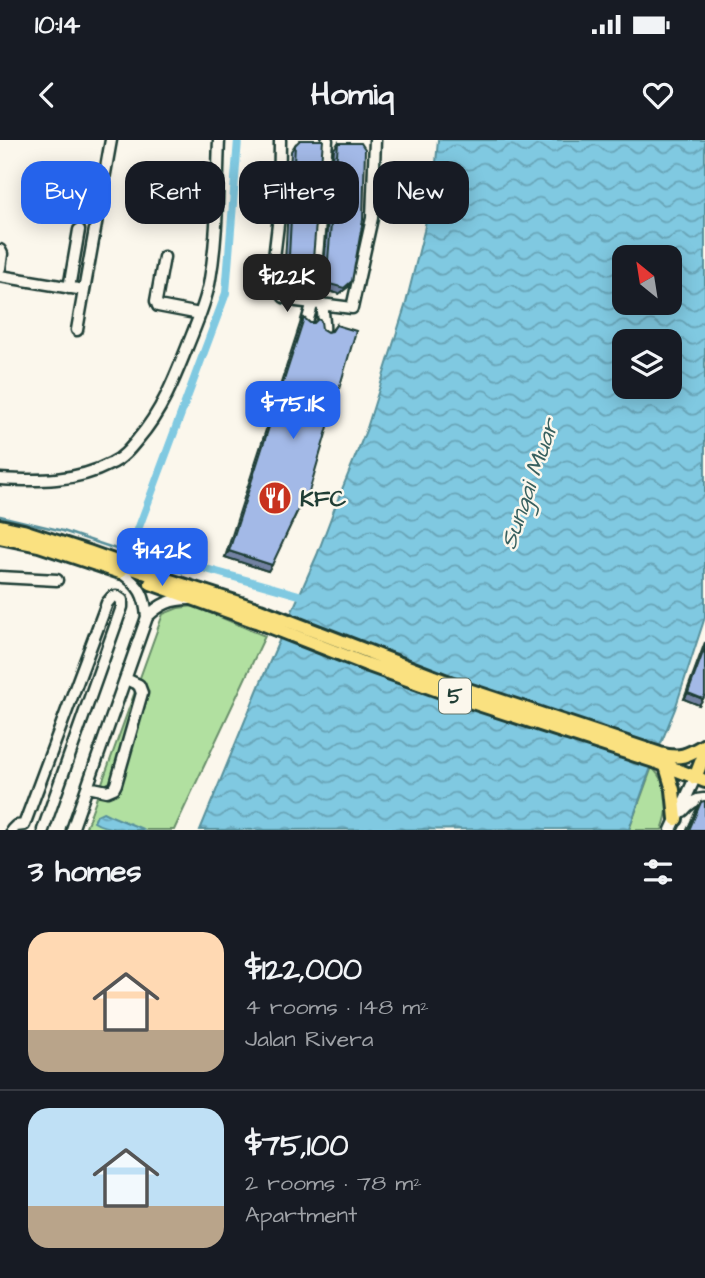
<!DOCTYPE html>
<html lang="en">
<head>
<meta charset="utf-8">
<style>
	:root { --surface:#171b24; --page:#242831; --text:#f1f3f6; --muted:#9ea1a6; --line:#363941; --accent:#2563eb }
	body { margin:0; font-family:"Architects Daughter",sans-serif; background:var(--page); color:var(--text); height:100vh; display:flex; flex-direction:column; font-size:26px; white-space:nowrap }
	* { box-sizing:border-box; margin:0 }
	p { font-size:23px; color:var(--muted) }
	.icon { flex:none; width:38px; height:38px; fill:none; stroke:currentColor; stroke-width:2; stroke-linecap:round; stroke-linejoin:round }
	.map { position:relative; height:690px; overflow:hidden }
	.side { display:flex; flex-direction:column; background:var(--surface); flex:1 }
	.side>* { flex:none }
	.top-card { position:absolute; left:21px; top:21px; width:663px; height:63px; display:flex; gap:14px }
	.needle { width:46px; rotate:330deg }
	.controls { position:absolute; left:612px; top:105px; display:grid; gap:14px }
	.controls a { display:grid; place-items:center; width:70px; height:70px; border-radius:14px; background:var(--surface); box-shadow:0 4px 18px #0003; font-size:35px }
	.price { position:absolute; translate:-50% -60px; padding:0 16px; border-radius:14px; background:var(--accent); color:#fff; font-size:23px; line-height:46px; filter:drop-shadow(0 2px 4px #0008) }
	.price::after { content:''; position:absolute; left:50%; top:42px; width:21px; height:16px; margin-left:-10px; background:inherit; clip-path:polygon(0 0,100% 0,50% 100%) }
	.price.on { background:#222; color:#fff }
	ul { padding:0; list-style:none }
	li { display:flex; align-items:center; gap:21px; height:175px; padding:0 28px }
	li+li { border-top:2px solid var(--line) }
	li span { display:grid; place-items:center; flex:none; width:196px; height:140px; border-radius:21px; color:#555 }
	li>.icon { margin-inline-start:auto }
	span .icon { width:84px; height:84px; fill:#fffc; stroke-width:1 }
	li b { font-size:30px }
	h2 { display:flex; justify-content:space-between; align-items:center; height:84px; padding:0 28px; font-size:30px }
	.tag { padding:0 24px; border-radius:21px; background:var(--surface); box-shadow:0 4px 18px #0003; font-size:24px; line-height:63px }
	.tag.on { background:var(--accent); color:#fff }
	.status { display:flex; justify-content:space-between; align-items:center; height:49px; padding:0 35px; background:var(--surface); direction:ltr }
	.status svg { height:19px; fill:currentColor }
	header { display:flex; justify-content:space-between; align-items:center; height:91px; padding:0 28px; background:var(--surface); font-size:32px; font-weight:800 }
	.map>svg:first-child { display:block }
</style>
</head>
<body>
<div class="status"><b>10:14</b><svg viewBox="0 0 49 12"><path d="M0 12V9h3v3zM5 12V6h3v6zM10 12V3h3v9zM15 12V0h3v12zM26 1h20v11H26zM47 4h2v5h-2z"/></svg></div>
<header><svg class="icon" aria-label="back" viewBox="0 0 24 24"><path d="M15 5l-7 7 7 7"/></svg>Homiq<svg class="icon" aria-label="heart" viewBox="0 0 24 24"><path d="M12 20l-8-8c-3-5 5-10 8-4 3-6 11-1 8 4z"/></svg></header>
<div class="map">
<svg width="705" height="690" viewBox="0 0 705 690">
	<defs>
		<pattern id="water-waves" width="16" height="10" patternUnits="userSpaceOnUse" patternTransform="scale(1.75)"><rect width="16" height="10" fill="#80c9e1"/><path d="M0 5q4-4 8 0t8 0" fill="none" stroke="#68a4b7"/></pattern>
	</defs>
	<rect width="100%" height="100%" fill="#fbf7ec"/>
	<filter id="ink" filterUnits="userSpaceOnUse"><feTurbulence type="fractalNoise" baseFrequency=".0143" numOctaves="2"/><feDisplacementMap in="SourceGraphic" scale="14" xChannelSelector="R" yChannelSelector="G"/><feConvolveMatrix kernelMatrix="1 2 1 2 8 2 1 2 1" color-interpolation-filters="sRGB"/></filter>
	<g filter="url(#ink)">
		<path fill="#b1e0a0" stroke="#688e6a" stroke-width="2" d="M194 466 265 496 174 690H85L163 474 178 468Z
			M652 627C670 647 671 666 662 690H629Z"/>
		<path fill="url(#water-waves)" stroke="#59919c" stroke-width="2" fill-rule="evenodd" d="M438 0H705V477L675 569 650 630 629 689 200 690 260 544 317 415 338 359 367 288 406 163 424 91 436 23ZM625 117H670V163H625ZM625 201H670V247H625Z
			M103 672 109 675 145 690C128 690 106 690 94 682L97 675Z"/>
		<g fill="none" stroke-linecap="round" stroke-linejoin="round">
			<path stroke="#59919c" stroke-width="2.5" d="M0 376 63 391 119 410 130 411"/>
			<path stroke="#80c9e1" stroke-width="8" d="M150 422 130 411 226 153 238 0
				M160 425 184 430 199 427 306 457"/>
			<defs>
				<path id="minor" d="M280 0 279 76 272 135 274 143 284 157 297 161 352 168 372 78 375 0
					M0 110 2 114 0 128
					M164 117 156 161 158 166 200 174
					M0 136 84 150
					M69 148 79 90
					M323 164C322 173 325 181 324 191
					M307 182 313 162 327 0
					M77 190 111 0
					M0 339C37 341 76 342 110 324 122 319 130 309 138 299 164 269 177 232 192 195 199 177 207 159 210 139 218 94 217 46 219 0
					M122 433C140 446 145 455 147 477
					M0 437 57 440
					M88 647 107 651 114 648 116 644 142 553 139 545 126 539
					M683 671C688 665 696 658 705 659
					M24 685 107 463 112 457 116 456 122 460V467L43 690
					M12 690 16 686 24 685
					M72 690 147 477C160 464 171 459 190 459
					M671 690 695 638"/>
				<path id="major" d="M0 386 23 391 88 412 161 438 260 470 465 549 660 614C680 620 688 615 705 605
					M0 397 39 405 120 432
					M151 443 256 481 366 524 466 560 657 622 705 641
					M666 626 673 650 676 679
					M695 638 705 612"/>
			</defs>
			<use href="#minor" stroke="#1f3d34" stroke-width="15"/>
			<use href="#major" stroke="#1f3d34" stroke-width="18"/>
			<use href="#minor" stroke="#fbf7ec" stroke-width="10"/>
			<use href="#major" stroke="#fae180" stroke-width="12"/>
		</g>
		<path fill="#8c9fc7" stroke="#1f3d34" stroke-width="2" d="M338 3 348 147 339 154 322 149 334 9Z
			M295 5 307 148 289 145 284 140 291 11Z
			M304 178 310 183H314L327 192 331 191 336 185 301 368H299L268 431 225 417 300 184Z
			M705 502V555L699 565 684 559Z
			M701 662 705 690H687L697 668Z"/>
		<path fill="#7282a2" stroke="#1f3d34" stroke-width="2" d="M293 139 311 142 307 148 289 145Z
			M352 141 348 147 339 154 322 149 326 143Z
			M302 361 306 362 301 368 297 367Z
			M229 411 272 425 268 431 225 417Z
			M688 553 703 559 699 565 684 559Z"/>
		<path fill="#a3b9e7" stroke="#1f3d34" stroke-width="2" d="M300 0H323L311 142 293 139 288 134 295 5Z
			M338 3H361L365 9 363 80 352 141 344 148 326 143Z
			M304 178 310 183H314L318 179 321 181 322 189 327 192 332 191 336 185 356 191 306 362 302 361 272 425 229 411Z
			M705 507V555L703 559 688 553Z
			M704 661H705V690H689L701 662Z"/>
	</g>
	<defs>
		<symbol id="restaurant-disc" viewBox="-11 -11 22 22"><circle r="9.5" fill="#c8321e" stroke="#fbf7ec"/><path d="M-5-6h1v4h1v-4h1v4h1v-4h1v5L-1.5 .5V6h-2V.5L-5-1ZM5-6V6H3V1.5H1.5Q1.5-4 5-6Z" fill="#fff"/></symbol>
	</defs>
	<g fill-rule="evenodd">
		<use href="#restaurant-disc" x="256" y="339" width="38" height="38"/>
	</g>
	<g text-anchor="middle" stroke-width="5" stroke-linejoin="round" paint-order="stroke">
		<rect fill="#fbf7ec" stroke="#61756b" stroke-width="2" x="439" y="538.5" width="32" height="35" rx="5"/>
		<g font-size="21" font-weight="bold" fill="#1f3d34">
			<text x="455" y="563">5</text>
		</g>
		<g font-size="23" font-weight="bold" fill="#1f3d34" stroke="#fbf7ec" text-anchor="start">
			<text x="300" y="366">KFC</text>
		</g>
		<g font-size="24" font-style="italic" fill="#37605f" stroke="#fbf7ec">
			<text transform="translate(529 344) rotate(-71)" y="8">Sungai Muar</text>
		</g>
	</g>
</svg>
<div class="controls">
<a><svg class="needle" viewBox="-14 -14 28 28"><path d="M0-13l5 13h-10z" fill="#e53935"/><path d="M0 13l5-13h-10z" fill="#9ea1a6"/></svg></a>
<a><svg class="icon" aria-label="layers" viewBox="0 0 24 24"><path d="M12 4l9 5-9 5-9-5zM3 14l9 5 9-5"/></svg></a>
</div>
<b class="price on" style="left:287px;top:174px">$122K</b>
<b class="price" style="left:293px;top:301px">$75.1K</b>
<b class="price" style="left:162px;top:448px">$142K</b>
<div class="top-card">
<a class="tag on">Buy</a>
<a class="tag">Rent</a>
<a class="tag">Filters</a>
<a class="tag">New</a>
</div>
</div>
<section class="side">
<h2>3 homes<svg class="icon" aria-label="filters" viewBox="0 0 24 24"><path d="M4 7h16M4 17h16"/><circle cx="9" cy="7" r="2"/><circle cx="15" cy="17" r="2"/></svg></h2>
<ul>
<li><span style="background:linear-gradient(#ffd9b3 70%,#b9a48a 0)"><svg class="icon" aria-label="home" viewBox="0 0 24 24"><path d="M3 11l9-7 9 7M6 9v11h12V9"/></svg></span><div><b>$122,000</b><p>4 rooms · 148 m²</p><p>Jalan Rivera</p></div></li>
<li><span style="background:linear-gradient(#bfe0f5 70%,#b9a48a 0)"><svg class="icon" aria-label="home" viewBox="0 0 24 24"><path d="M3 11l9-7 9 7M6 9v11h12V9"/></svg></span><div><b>$75,100</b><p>2 rooms · 78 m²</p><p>Apartment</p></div></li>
</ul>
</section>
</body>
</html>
